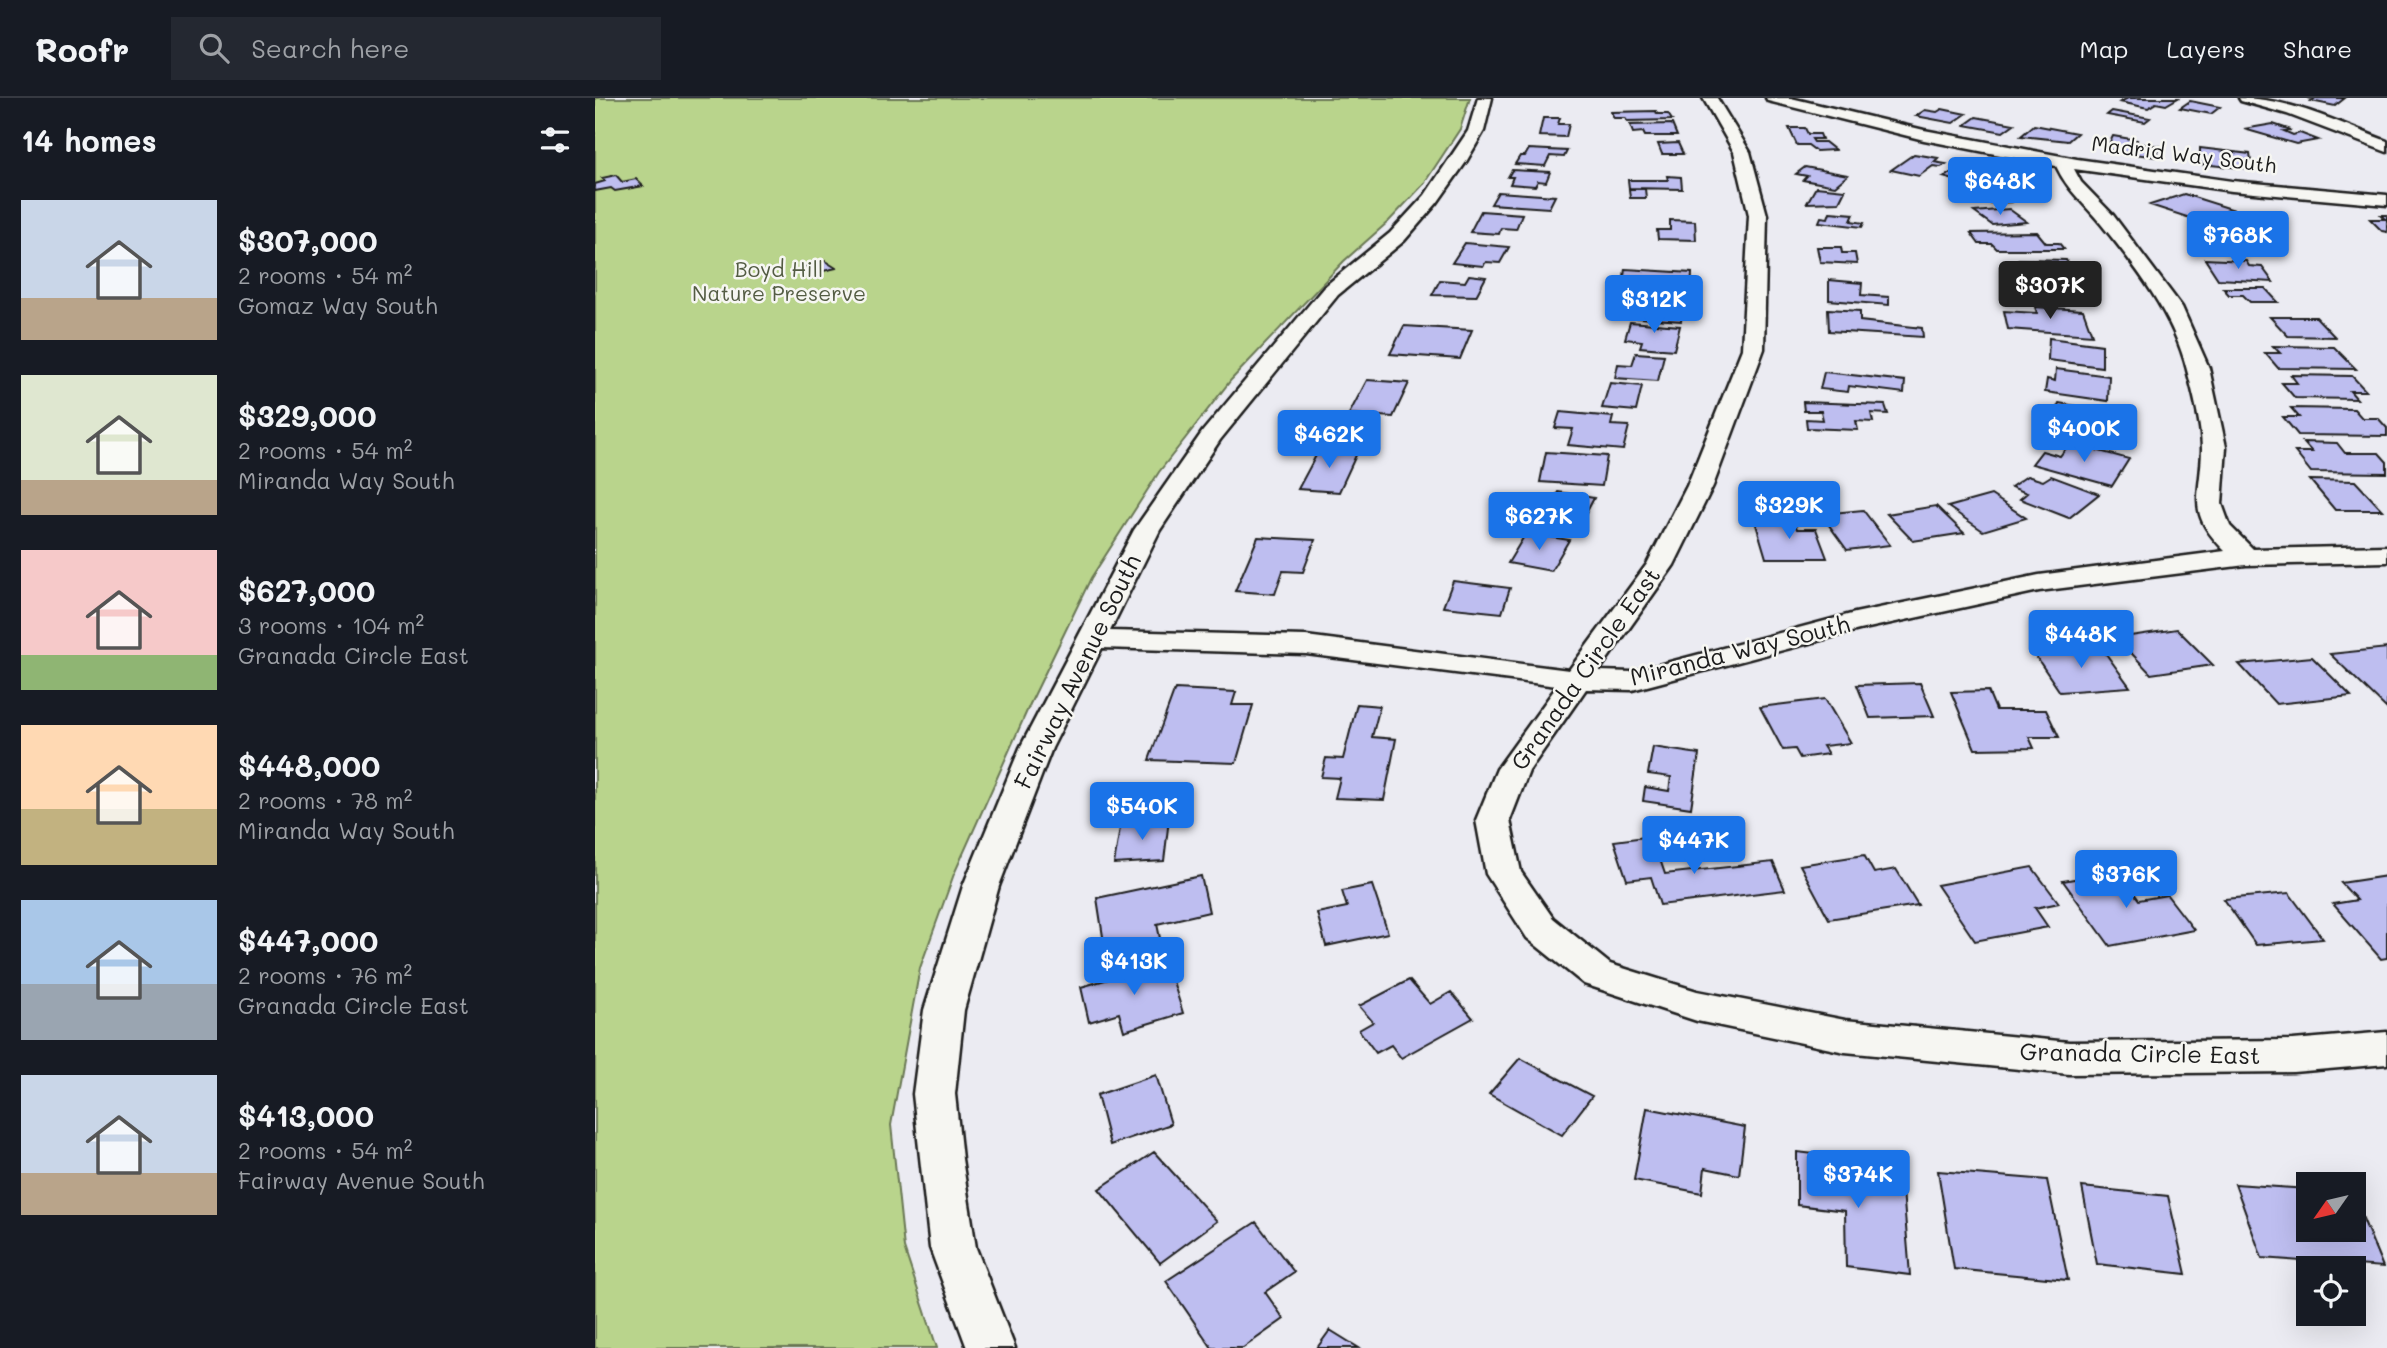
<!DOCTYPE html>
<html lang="en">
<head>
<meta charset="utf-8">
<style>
	:root { --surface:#171b24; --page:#242831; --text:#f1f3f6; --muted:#9ea1a6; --line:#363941; --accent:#1a73e8 }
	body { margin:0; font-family:Mali,sans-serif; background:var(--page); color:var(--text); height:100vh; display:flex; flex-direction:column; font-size:26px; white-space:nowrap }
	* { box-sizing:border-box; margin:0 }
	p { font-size:23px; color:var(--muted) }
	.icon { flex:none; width:38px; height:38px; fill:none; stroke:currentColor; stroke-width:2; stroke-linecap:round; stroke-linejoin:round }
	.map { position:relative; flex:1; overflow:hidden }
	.drawer { display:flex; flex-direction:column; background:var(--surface); width:595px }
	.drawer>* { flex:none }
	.needle { width:46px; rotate:236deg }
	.buttons { position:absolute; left:1701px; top:1074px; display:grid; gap:14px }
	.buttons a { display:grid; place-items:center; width:70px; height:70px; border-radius:0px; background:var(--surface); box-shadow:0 7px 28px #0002; font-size:35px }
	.price { position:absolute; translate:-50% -60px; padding:0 16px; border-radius:7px; background:var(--accent); color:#fff; font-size:23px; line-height:46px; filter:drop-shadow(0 2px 4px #0008) }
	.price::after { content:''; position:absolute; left:50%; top:42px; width:21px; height:16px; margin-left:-10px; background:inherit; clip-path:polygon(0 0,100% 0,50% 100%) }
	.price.on { background:#222; color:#fff }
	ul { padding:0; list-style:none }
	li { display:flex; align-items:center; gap:21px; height:175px; padding:0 21px }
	li span { display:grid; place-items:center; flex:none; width:196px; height:140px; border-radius:0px; color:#555 }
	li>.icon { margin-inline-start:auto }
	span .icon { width:84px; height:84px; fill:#fffc; stroke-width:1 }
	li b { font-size:30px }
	h2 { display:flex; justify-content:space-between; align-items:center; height:84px; padding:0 21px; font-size:30px }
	header { display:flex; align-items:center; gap:42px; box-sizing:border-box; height:98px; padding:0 35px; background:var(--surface); border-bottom:2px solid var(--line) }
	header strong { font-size:33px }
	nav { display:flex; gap:38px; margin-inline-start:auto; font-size:24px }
	.search { width:490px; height:63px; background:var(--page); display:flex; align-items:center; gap:18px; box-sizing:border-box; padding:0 24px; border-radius:0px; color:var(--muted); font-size:26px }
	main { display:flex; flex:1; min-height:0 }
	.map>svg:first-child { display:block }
</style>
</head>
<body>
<header>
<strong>Roofr</strong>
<div class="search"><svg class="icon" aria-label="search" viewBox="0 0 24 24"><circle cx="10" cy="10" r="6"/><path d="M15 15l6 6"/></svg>Search here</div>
<nav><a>Map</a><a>Layers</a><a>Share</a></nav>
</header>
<main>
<section class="drawer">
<h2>14 homes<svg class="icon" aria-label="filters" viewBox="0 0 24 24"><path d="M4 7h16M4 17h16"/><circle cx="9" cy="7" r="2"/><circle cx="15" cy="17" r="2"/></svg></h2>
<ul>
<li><span style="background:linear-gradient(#c9d6e8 70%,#b9a48a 0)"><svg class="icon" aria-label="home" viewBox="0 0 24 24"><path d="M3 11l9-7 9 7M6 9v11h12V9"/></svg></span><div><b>$307,000</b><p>2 rooms · 54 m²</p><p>Gomaz Way South</p></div></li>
<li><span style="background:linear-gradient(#dfe7d0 75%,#b9a48a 0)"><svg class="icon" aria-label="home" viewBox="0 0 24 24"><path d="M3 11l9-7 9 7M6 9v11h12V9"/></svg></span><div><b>$329,000</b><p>2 rooms · 54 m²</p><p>Miranda Way South</p></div></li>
<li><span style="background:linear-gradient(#f6c9c9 75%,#8fb573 0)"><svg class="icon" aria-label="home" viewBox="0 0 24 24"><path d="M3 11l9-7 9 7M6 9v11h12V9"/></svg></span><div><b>$627,000</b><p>3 rooms · 104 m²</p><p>Granada Circle East</p></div></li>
<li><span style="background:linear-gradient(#ffd9b3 60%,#c2b280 0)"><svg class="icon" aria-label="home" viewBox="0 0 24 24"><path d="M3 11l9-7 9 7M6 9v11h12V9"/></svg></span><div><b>$448,000</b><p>2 rooms · 78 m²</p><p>Miranda Way South</p></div></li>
<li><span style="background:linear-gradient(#a9c7e8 60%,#9aa5b1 0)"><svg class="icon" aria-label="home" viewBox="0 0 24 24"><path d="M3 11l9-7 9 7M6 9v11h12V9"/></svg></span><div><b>$447,000</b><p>2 rooms · 76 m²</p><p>Granada Circle East</p></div></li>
<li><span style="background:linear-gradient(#c9d6e8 70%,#b9a48a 0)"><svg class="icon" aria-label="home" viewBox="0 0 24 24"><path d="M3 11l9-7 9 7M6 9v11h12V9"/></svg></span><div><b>$413,000</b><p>2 rooms · 54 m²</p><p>Fairway Avenue South</p></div></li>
</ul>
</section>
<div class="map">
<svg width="1792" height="1250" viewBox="0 0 1792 1250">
	<rect width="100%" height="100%" fill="#ebebf2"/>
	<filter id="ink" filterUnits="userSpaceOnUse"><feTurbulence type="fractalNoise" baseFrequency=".0143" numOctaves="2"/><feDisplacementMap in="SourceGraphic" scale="14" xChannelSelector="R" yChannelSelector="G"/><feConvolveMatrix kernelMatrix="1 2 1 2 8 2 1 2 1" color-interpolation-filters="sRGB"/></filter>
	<g filter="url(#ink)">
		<path fill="#b9d48c" stroke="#6a7854" stroke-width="2" d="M0 0H875L865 31 828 87 794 123 749 163 636 282 564 374 496 480 435 606 359 776 325 870 296 1027 309 1150 342 1250H0Z"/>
		<path fill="#bebef0" stroke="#1c1c1c" stroke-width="2" d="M1533 0H1583L1571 7 1561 5 1553 10 1525 4Z
			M1713 0H1750L1740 8 1716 3 1719 1Z
			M1595 3 1625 9 1616 16 1585 10Z
			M1347 11 1371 16 1358 25 1321 18 1330 12 1342 14Z
			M1061 13 1062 16H1073L1077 22 1032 23 1030 20H1019L1016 14Z
			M1517 13 1555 20 1550 24 1512 17Z
			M1381 19 1419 26 1408 34 1370 27Z
			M948 20H965L963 26H974L971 39 944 38Z
			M1077 26 1082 38H1050L1048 34 1038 35 1035 27Z
			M1678 26 1696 32 1689 33 1698 37 1705 35 1723 42 1701 46 1649 31Z
			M1439 27 1482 35 1473 43 1426 38Z
			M1194 30H1210L1213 36H1225L1227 41H1217L1219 44H1230L1240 52 1221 53 1213 47H1202Z
			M1518 38 1542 42 1541 45 1565 48 1561 59 1511 52Z
			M1083 45 1088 56H1067L1063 46Z
			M1605 50 1655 56 1657 71 1605 66Z
			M934 51 972 53 969 59 955 58 950 68 920 66 925 58H930Z
			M1319 56 1343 60 1339 64 1351 66 1346 69 1338 68 1324 78 1296 72Z
			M1371 68 1382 71 1377 73 1399 79 1387 85 1376 82 1370 85 1348 79Z
			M1210 69 1253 77 1240 88 1208 82 1212 78 1201 76Z
			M917 72 955 74 951 84 943 83 940 88 915 86 918 79H913Z
			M21 77 27 84 41 81 48 88 20 93 16 90 0 93V86L10 83 7 80Z
			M1072 78 1086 79 1087 91 1034 90 1033 82H1073Z
			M1221 89 1250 92 1244 104 1212 105Z
			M1034 91H1050L1051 100H1035Z
			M1413 91 1418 95H1406L1416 104 1392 105 1378 92Z
			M903 94 960 98 954 110 896 106Z
			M1589 96 1646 114 1627 121 1613 116 1598 121 1555 107Z
			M1414 111 1432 124 1397 127 1379 114Z
			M886 113 927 116 921 131 906 130 904 136 875 134Z
			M1235 114 1259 116 1256 123 1269 125 1267 129 1224 124 1226 119 1233 120Z
			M1786 117H1792V134L1787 133 1775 121H1790Z
			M1075 122 1100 123 1101 142 1063 141 1062 132H1075Z
			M1442 134 1451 145H1464L1469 151H1402L1397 146H1384L1376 135Z
			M870 145 914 149 905 165 891 164 888 168 857 165Z
			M1222 149H1246L1247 155H1260L1262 166 1225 164Z
			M1424 161 1471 162 1480 179 1448 178 1445 173 1429 172Z
			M1610 161 1651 163 1654 168 1667 169 1678 184 1623 181Z
			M230 163 241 170 220 175 210 168Z
			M1030 171 1097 175 1096 195 1041 192V187L1028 186Z
			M874 177 891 179 881 198 837 197 845 182 870 184Z
			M1234 182 1267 185 1266 197 1294 199V207L1234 202Z
			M1425 183 1472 184 1485 205 1453 204 1450 199H1434Z
			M1628 190H1670L1683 204H1655L1648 197H1634Z
			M1050 198 1090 200 1086 223 1032 219 1034 212 1046 213Z
			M1440 209 1488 212 1497 237 1413 231 1409 213 1442 215Z
			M1233 211 1265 213V223L1327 230 1328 239 1234 233Z
			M1675 219H1721L1740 239 1693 238Z
			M1035 224 1085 228 1079 252 1045 249 1047 243 1030 241Z
			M809 228 877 232 865 261 795 256Z
			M1454 240 1507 247V269L1453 262Z
			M1678 248 1739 249 1761 271 1683 270 1670 255H1685Z
			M1041 255 1069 257 1063 283 1020 280 1023 266 1037 267Z
			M1461 271 1514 278 1513 303 1450 294 1452 281 1460 283Z
			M1229 274 1310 283 1309 295 1254 288 1253 294 1225 291Z
			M1696 277 1757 278 1771 293H1755L1762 301 1700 300 1687 285H1702Z
			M772 282 814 285 798 319 754 316Z
			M1015 285 1047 288 1041 313 1007 310Z
			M1208 304 1290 307 1293 316 1276 315 1278 324 1261 323 1263 332 1212 330 1211 321 1228 322 1226 313H1209Z
			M1464 305 1503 312 1501 318 1512 320 1510 327 1523 330 1518 344 1490 339 1491 335 1448 326 1452 315 1459 316Z
			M1696 310 1759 311 1767 320H1783L1792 330V338L1703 337 1688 319H1704Z
			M965 314 1018 319 1016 327 1034 328 1028 352 973 347 978 331 960 330Z
			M1708 344 1742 345 1750 355H1784L1792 364V375L1716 374 1700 354H1717Z
			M1475 345 1534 361 1517 388 1437 366 1447 353 1465 358Z
			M725 350 763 353 744 394 703 391Z
			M951 354 1012 358 1007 388 945 384Z
			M1432 378 1448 383 1456 378 1504 396 1474 420 1425 401 1432 395 1416 389Z
			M1715 382 1760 383 1787 412H1740Z
			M963 394 999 400 984 429 930 420 940 401 958 404Z
			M1396 397 1431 420 1388 433 1353 409Z
			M1341 408 1369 435 1318 443 1292 416Z
			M1268 412 1295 447 1252 452 1226 416Z
			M1199 422 1202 431H1221L1232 460H1171L1160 423Z
			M931 435 974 442 956 473 913 465Z
			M663 439 720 442 708 474 688 473 680 496 640 493Z
			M858 483 915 490 907 515 848 509Z
			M1582 531 1618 567 1556 576 1522 540Z
			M1506 549 1535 589 1465 594 1438 554Z
			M1792 550V611L1735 556Z
			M1717 559 1756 598 1681 606 1644 566Z
			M1325 585 1339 618 1275 620 1262 587Z
			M580 591 641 594 637 607H658L641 665 554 662Z
			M1393 593 1401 612H1451L1464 639H1434L1439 650 1380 651 1356 594Z
			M1230 601 1256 645 1228 648 1233 656 1205 660 1200 651 1188 652 1165 609Z
			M762 606 785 608 777 639 801 641 789 702 740 700 745 680 726 679 731 660 748 661Z
			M1058 649 1104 656 1096 710 1048 703 1050 689 1074 693 1076 679 1053 676Z
			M574 721 569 763 519 766 526 724Z
			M1057 738 1070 776 1178 764 1190 792 1065 807 1056 779 1032 782 1019 743Z
			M1269 757 1279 775 1301 771 1323 807 1234 821 1205 767Z
			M1437 769 1464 805 1440 810 1453 829 1380 843 1342 787Z
			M1523 773 1544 802 1572 797 1599 832 1515 848 1468 783Z
			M606 778 614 814 562 826 566 845 511 858 502 800Z
			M1792 778V860L1786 861 1738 806 1762 802 1746 785Z
			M777 787 793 835 731 848 722 815 752 809 747 793Z
			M1694 795 1728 841 1661 847 1629 801Z
			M572 864 588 915 529 933 524 915 494 924 486 889Z
			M814 882 835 906 856 894 878 920 806 960 796 947 781 955 764 932 778 924 764 908Z
			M925 960 997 998 967 1037 894 996Z
			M561 977 576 1026 515 1047 502 997Z
			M1052 1010 1150 1029 1144 1077 1110 1070 1107 1095 1039 1082Z
			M559 1054 622 1123 565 1165 504 1091Z
			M1202 1054 1279 1063 1281 1089 1308 1092 1315 1177 1251 1169 1250 1113 1202 1107Z
			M1343 1073 1452 1082 1473 1182 1359 1171Z
			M1640 1086 1713 1091V1132H1759V1099L1788 1169 1667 1160Z
			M1487 1089 1573 1098 1591 1176 1502 1166Z
			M661 1124 699 1174 670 1194 689 1221 648 1250H617L571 1183Z
			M735 1232 764 1250H722Z"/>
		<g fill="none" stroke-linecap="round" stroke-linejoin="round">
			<defs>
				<path id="minor" d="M883 0H897L889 33 871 64 842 105 809 143 743 197 625 342 565 432 515 533 711 538 974 572 1052 466 1092 388 1147 251 1154 117 1139 54 1108 0H1122L1155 54 1172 117 1169 251 1118 388 1079 467 1004 573 1037 574 1260 515 1444 477 1630 453C1590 413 1606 401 1607 351 1607 329 1598 294 1592 272 1579 218 1541 169 1506 126 1490 106 1472 92 1461 68L1329 42 1173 3 1171 0H1196L1329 32 1482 61 1637 83 1792 97V107L1637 93 1479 71 1486 84 1518 117 1587 209 1614 270 1631 349 1627 406 1635 428 1658 451 1792 448V464L1651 467 1444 493 1264 532 1037 592 991 591 934 673 915 722 926 774 958 820 1015 866 1102 893 1250 922 1474 944 1698 942 1792 934V966L1698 974 1474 976 1250 954 1102 923 989 886 932 840 891 776 881 722 902 671 962 588 711 556 507 550 457 650 404 788 369 912 360 996 367 1061 381 1150 420 1250H372L335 1150 318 996 329 912 368 788 425 650 539 432 608 333 729 189 795 135 830 97 873 33Z
					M1644 0C1695 0 1744 25 1792 43V54L1692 16 1646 3Z"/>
			</defs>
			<use href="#minor" stroke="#1c1c1c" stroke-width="5"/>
			<use href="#minor" fill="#f6f6f2" fill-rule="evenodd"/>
		</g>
	</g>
	<g text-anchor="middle" stroke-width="5" stroke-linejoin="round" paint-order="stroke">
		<g font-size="21" fill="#1c1c1c" stroke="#f6f6f2">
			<text transform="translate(1589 57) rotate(7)" y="7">Madrid Way South</text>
		</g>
		<g font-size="21" fill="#535c43" stroke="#f6f6f2">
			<text x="184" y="179">Boyd Hill<tspan x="184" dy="24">Nature Preserve</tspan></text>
		</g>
		<g font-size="24" fill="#1c1c1c" stroke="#f6f6f2">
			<text transform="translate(1145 553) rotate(-14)" y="8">Miranda Way South</text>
			<text transform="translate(991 571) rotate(-55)" y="8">Granada Circle East</text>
			<text transform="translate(483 574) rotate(-64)" y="8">Fairway Avenue South</text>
			<text transform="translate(1545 956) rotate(1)" y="8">Granada Circle East</text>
		</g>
	</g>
</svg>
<div class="buttons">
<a><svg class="needle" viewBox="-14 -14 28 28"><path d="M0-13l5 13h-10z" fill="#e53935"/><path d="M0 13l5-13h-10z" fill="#9ea1a6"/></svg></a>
<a><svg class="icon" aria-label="locate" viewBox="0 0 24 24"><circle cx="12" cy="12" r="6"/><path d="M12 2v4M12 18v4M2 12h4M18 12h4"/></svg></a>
</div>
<b class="price" style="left:1405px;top:119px">$648K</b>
<b class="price" style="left:1643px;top:173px">$768K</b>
<b class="price on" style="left:1455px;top:223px">$307K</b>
<b class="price" style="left:1059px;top:237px">$312K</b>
<b class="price" style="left:1489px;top:366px">$400K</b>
<b class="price" style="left:734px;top:372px">$462K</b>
<b class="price" style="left:1194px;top:443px">$329K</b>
<b class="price" style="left:944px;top:454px">$627K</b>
<b class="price" style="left:1486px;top:572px">$448K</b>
<b class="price" style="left:547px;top:744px">$540K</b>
<b class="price" style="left:1099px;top:778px">$447K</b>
<b class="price" style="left:1531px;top:812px">$376K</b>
<b class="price" style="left:539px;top:899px">$413K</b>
<b class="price" style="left:1263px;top:1112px">$374K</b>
</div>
</main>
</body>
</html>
